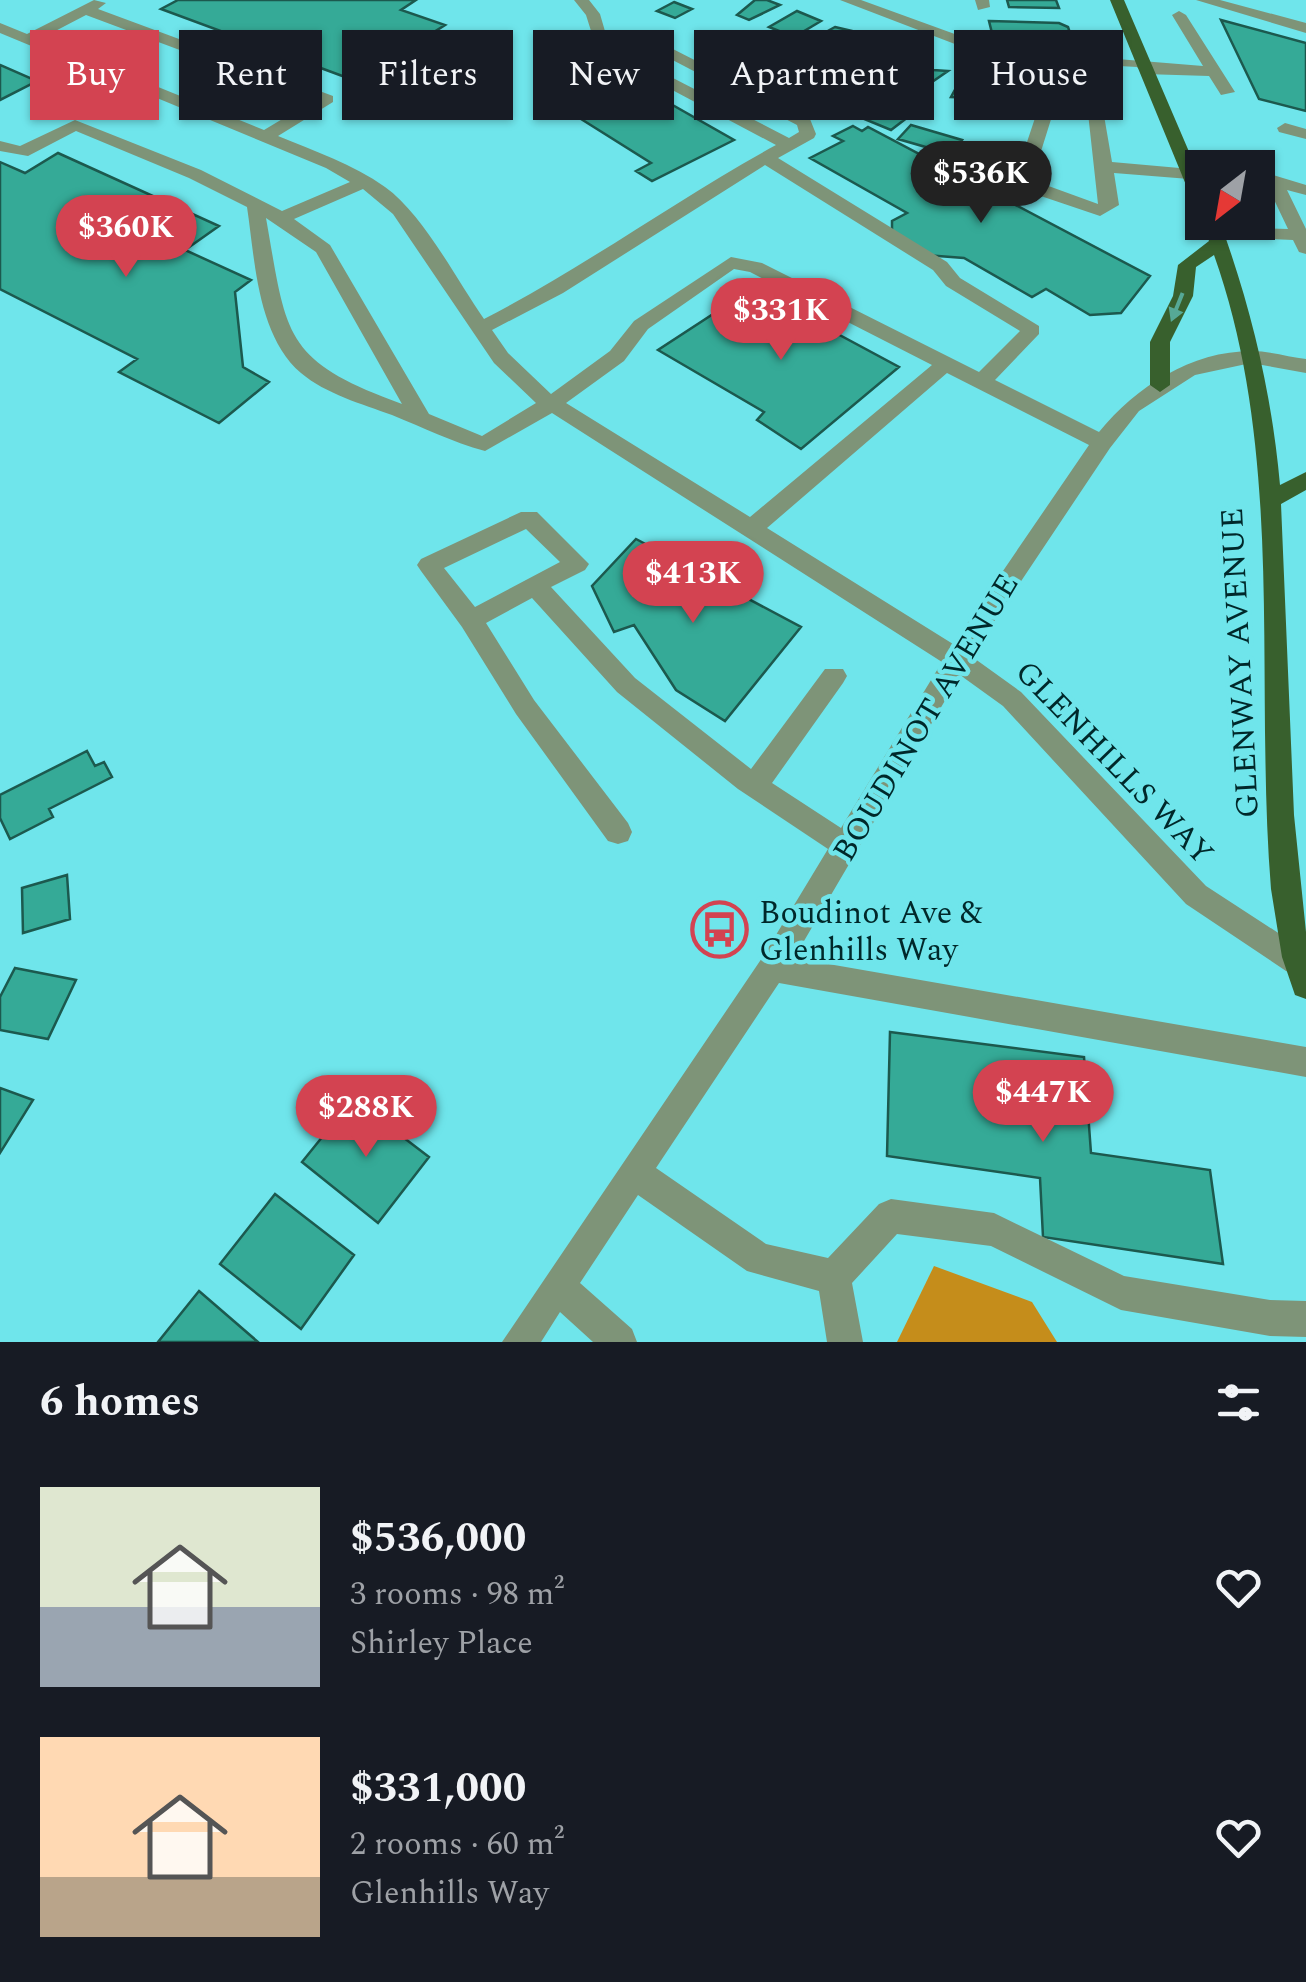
<!DOCTYPE html>
<html lang="en">
<head>
<meta charset="utf-8">
<style>
	:root { --surface:#171b24; --page:#20242c; --text:#f1f3f6; --muted:#9ea1a6; --accent:#d34351 }
	body { margin:0; font-family:Spectral,serif; background:var(--page); color:var(--text); height:100vh; display:flex; flex-direction:column; font-size:38px; white-space:nowrap }
	* { box-sizing:border-box; margin:0 }
	p { font-size:32px; color:var(--muted) }
	.icon { flex:none; width:55px; height:55px; fill:none; stroke:currentColor; stroke-width:2; stroke-linecap:round; stroke-linejoin:round }
	.map { position:relative; height:1342px; overflow:hidden }
	.side { display:flex; flex-direction:column; background:var(--surface); flex:1 }
	.side>* { flex:none }
	.hud { position:absolute; left:30px; top:30px; width:1248px; height:90px; display:flex; gap:20px }
	.needle { width:65px; rotate:211deg }
	.controls { position:absolute; left:1185px; top:150px; display:grid; gap:20px }
	.controls a { display:grid; place-items:center; width:90px; height:90px; border-radius:0px; background:var(--surface); box-shadow:0 2px 8px #0004; font-size:50px }
	.price { position:absolute; translate:-50% -85px; padding:0 22px; border-radius:35px; background:var(--accent); color:#fff; font-size:32px; line-height:65px; filter:drop-shadow(0 2px 5px #0008) }
	.price::after { content:''; position:absolute; left:50%; top:60px; width:30px; height:22px; margin-left:-15px; background:inherit; clip-path:polygon(0 0,100% 0,50% 100%) }
	.price.on { background:#222; color:#fff }
	ul { padding:0; list-style:none }
	li { display:flex; align-items:center; gap:30px; height:250px; padding:0 40px }
	li span { display:grid; place-items:center; flex:none; width:280px; height:200px; border-radius:0px; color:#555 }
	li>.icon { margin-inline-start:auto }
	span .icon { width:120px; height:120px; fill:#fffc; stroke-width:1 }
	li b { font-size:42px }
	h2 { display:flex; justify-content:space-between; align-items:center; height:120px; padding:0 40px; font-size:42px }
	.tag { padding:0 35px; border-radius:0px; background:var(--surface); box-shadow:0 2px 8px #0004; font-size:35px; line-height:90px }
	.tag.on { background:var(--accent); color:#fff }
	.map>svg:first-child { display:block }
</style>
</head>
<body>
<div class="map">
<svg width="1306" height="1342" viewBox="0 0 1306 1342">
	<rect width="100%" height="100%" fill="#6fe5eb"/>
	<path fill="#c58d1b" d="M934 1266 1032 1302 1057 1342H897Z"/>
	<path fill="#35aa97" stroke="#1c594e" stroke-width="2.5" d="M178 0H416L401 10 445 25 356 81 161 9Z
		M755 0H767L780 5 749 20 737 15Z
		M1007 0H1056L1059 8 1009 7Z
		M674 2 692 9 675 18 657 11Z
		M797 11 821 21 794 37 769 27Z
		M1221 20 1306 43V111L1259 99Z
		M989 21 1059 23 1068 27 1071 36 992 33Z
		M835 27 852 31 866 36 843 50 815 38Z
		M880 45 907 56 877 68 855 59Z
		M0 65 37 81 0 100Z
		M921 65 933 70 948 71 926 86 903 78Z
		M618 74 734 140 652 181 636 171 651 163 554 102Z
		M962 77 989 83 980 98 951 97Z
		M853 100 904 120 891 130 840 109Z
		M911 125 962 140 950 154 898 139Z
		M853 126 862 131 868 127 1150 276 1121 313 1090 315 1046 289 1032 297 964 258 925 255 892 236V221L907 213 810 158 843 141 833 136Z
		M58 153 219 226 185 250 251 280 235 292 243 367 269 382 219 423 119 372 137 359 0 289V162L25 173Z
		M780 286 812 302 795 311 899 367 801 449 757 420 764 412 658 350 753 288 767 296Z
		M636 539 801 627 725 721 676 690 634 625 614 632 592 586Z
		M87 751 95 766 104 762 112 777 49 809 53 817 10 839 0 818V795Z
		M67 875 70 919 23 933 22 888Z
		M15 968 76 980 48 1039 0 1030V997Z
		M890 1032 1084 1057 1091 1153 1210 1170 1223 1264 1043 1237 1040 1178 887 1156Z
		M0 1088 33 1100 0 1153Z
		M353 1099 429 1157 378 1223 302 1162Z
		M275 1194 354 1255 301 1329 220 1264Z
		M199 1291 258 1342H158Z"/>
	<g fill="none" stroke-linecap="round" stroke-linejoin="round">
		<path fill="#7e9478" fill-rule="evenodd" d="M94 0 106 3 98 9 333 96V102L278 136C314 151 353 164 385 187 423 214 456 279 484 319 585 267 677 199 776 145L597 50 586 15 574 0H589L600 14 609 45 630 55 669 47 810 119 816 134 814 138 778 158 947 262 960 278 1039 326V334L995 380 1099 432C1136 387 1191 351 1252 351 1269 351 1289 357 1306 359V373L1251 363 1195 375 1139 411 1110 448 971 656 1021 692 1206 886 1306 951V971L1296 975 1286 971 1186 904 1003 706 960 675 794 958 1306 1047V1077L779 983 656 1168 766 1244 828 1258 879 1204 891 1199 994 1213 1124 1276 1270 1300 1306 1301V1337L1270 1336 1121 1310 991 1246 897 1234 852 1283 863 1342H827L819 1291 747 1271 638 1195 580 1283 632 1329 637 1342H593L560 1312 541 1342H502L762 958 828 849 738 789 617 692 532 598 486 623 534 700 628 823 632 832 628 841 618 844 608 841 516 714 462 627 421 571 417 565 421 559 521 512H537L589 564 585 570 551 587 635 678 751 769 825 669H843L847 676 843 683 772 783 841 828 942 662 552 413 485 451C452 442 424 428 392 415 362 404 326 394 301 373 257 335 255 260 247 207L189 178 76 131 28 156 0 151V141L20 146 75 120 201 170 282 211 350 182 326 168 0 33V23L27 34ZM86 15 314 100 264 130 40 39ZM663 55 797 125 799 132 789 138 642 62ZM765 165 933 270 946 286 1020 331 979 372 762 263 731 257 634 321 610 351 551 394 508 353 492 330 563 293ZM363 189 393 214 494 363 536 403 482 436 429 414 330 245 294 219ZM266 218 316 252 402 404C282 360 287 336 266 218ZM734 269 750 272 932 365 750 517 566 403 624 361 648 329ZM947 373 1089 445 953 644 767 528ZM526 529 560 562 475 607 444 568Z
			M840 0H861L996 49 1203 66 1172 15 1179 11 1186 15 1235 92 1221 95 1209 76 1144 74 1137 67 994 59Z
			M975 0H989L990 7 978 10Z
			M1196 0H1220L1306 23V33Z
			M1052 86 1101 98 1112 162 1202 170V180L1114 173 1119 205 1100 216 1023 190 1014 181 1044 91ZM1058 97 1087 104 1098 204 1032 180Z
			M1285 123 1306 129V139L1279 132 1277 128Z
			M1258 175H1273L1306 185V195L1287 190 1306 229V254L1299 252 1293 240 1215 237 1206 232 1215 227 1288 229 1267 185 1258 183Z"/>
		<path fill="#38602d" fill-rule="evenodd" d="M1110 0H1124L1202 182V207L1193 202Z
			M1202 222H1220C1251 307 1272 394 1280 485L1306 472V490L1281 504 1294 815 1306 932V999L1295 995 1282 957 1271 889C1254 678 1286 458 1214 255L1196 267 1193 296 1170 342V385L1160 392 1150 385V342L1173 296 1178 265 1209 241Z"/>
	</g>
	<defs><path id="oneway-solid" d="M-6-.8H1V-3.2L6.5 0L1 3.2V.8H-6Z" transform="scale(2.5)"/></defs>
	<use fill="#56a996" href="#oneway-solid" transform="translate(1177 307) rotate(112)"/>
	<defs>
		<symbol id="bus-ring" viewBox="-11 -11 22 22"><circle r="9.5" fill="#6fe5eb" stroke="#d34351" stroke-width="1.5"/><path d="M-5-6H5V4H4V6H2V4H-2V6H-4V4H-5ZM-3.5-4V0h7V-4ZM-3.5 1.2v1.5H-2V1.2ZM2 1.2v1.5H3.5V1.2Z" fill="#d34351"/></symbol>
	</defs>
	<g fill-rule="evenodd">
		<use href="#bus-ring" x="688" y="898" width="63" height="63"/>
	</g>
	<g text-anchor="middle" stroke-width="9" stroke-linejoin="round" paint-order="stroke">
		<g font-size="32" fill="#00282a" stroke="#6fe5eb">
			<text transform="translate(1239 663) rotate(-93)" y="11">GLENWAY AVENUE</text>
			<text transform="translate(925 717) rotate(-59)" y="11">BOUDINOT AVENUE</text>
			<text transform="translate(1115 762) rotate(46)" y="11">GLENHILLS WAY</text>
		</g>
		<g font-size="32" fill="#00282a" stroke="#6fe5eb" text-anchor="start">
			<text x="759" y="923">Boudinot Ave &amp;<tspan x="759" dy="37">Glenhills Way</tspan></text>
		</g>
	</g>
</svg>
<div class="controls">
<a><svg class="needle" viewBox="-14 -14 28 28"><path d="M0-13l5 13h-10z" fill="#e53935"/><path d="M0 13l5-13h-10z" fill="#9ea1a6"/></svg></a>
</div>
<b class="price on" style="left:981px;top:226px">$536K</b>
<b class="price" style="left:126px;top:280px">$360K</b>
<b class="price" style="left:781px;top:363px">$331K</b>
<b class="price" style="left:693px;top:626px">$413K</b>
<b class="price" style="left:1043px;top:1145px">$447K</b>
<b class="price" style="left:366px;top:1160px">$288K</b>
<div class="hud">
<a class="tag on">Buy</a>
<a class="tag">Rent</a>
<a class="tag">Filters</a>
<a class="tag">New</a>
<a class="tag">Apartment</a>
<a class="tag">House</a>
</div>
</div>
<section class="side">
<h2>6 homes<svg class="icon" aria-label="filters" viewBox="0 0 24 24"><path d="M4 7h16M4 17h16"/><circle cx="9" cy="7" r="2"/><circle cx="15" cy="17" r="2"/></svg></h2>
<ul>
<li><span style="background:linear-gradient(#dfe7d0 60%,#9aa5b1 0)"><svg class="icon" aria-label="home" viewBox="0 0 24 24"><path d="M3 11l9-7 9 7M6 9v11h12V9"/></svg></span><div><b>$536,000</b><p>3 rooms · 98 m²</p><p>Shirley Place</p></div><svg class="icon" aria-label="heart" viewBox="0 0 24 24"><path d="M12 20l-8-8c-3-5 5-10 8-4 3-6 11-1 8 4z"/></svg></li>
<li><span style="background:linear-gradient(#ffd9b3 70%,#b9a48a 0)"><svg class="icon" aria-label="home" viewBox="0 0 24 24"><path d="M3 11l9-7 9 7M6 9v11h12V9"/></svg></span><div><b>$331,000</b><p>2 rooms · 60 m²</p><p>Glenhills Way</p></div><svg class="icon" aria-label="heart" viewBox="0 0 24 24"><path d="M12 20l-8-8c-3-5 5-10 8-4 3-6 11-1 8 4z"/></svg></li>
</ul>
</section>
</body>
</html>
